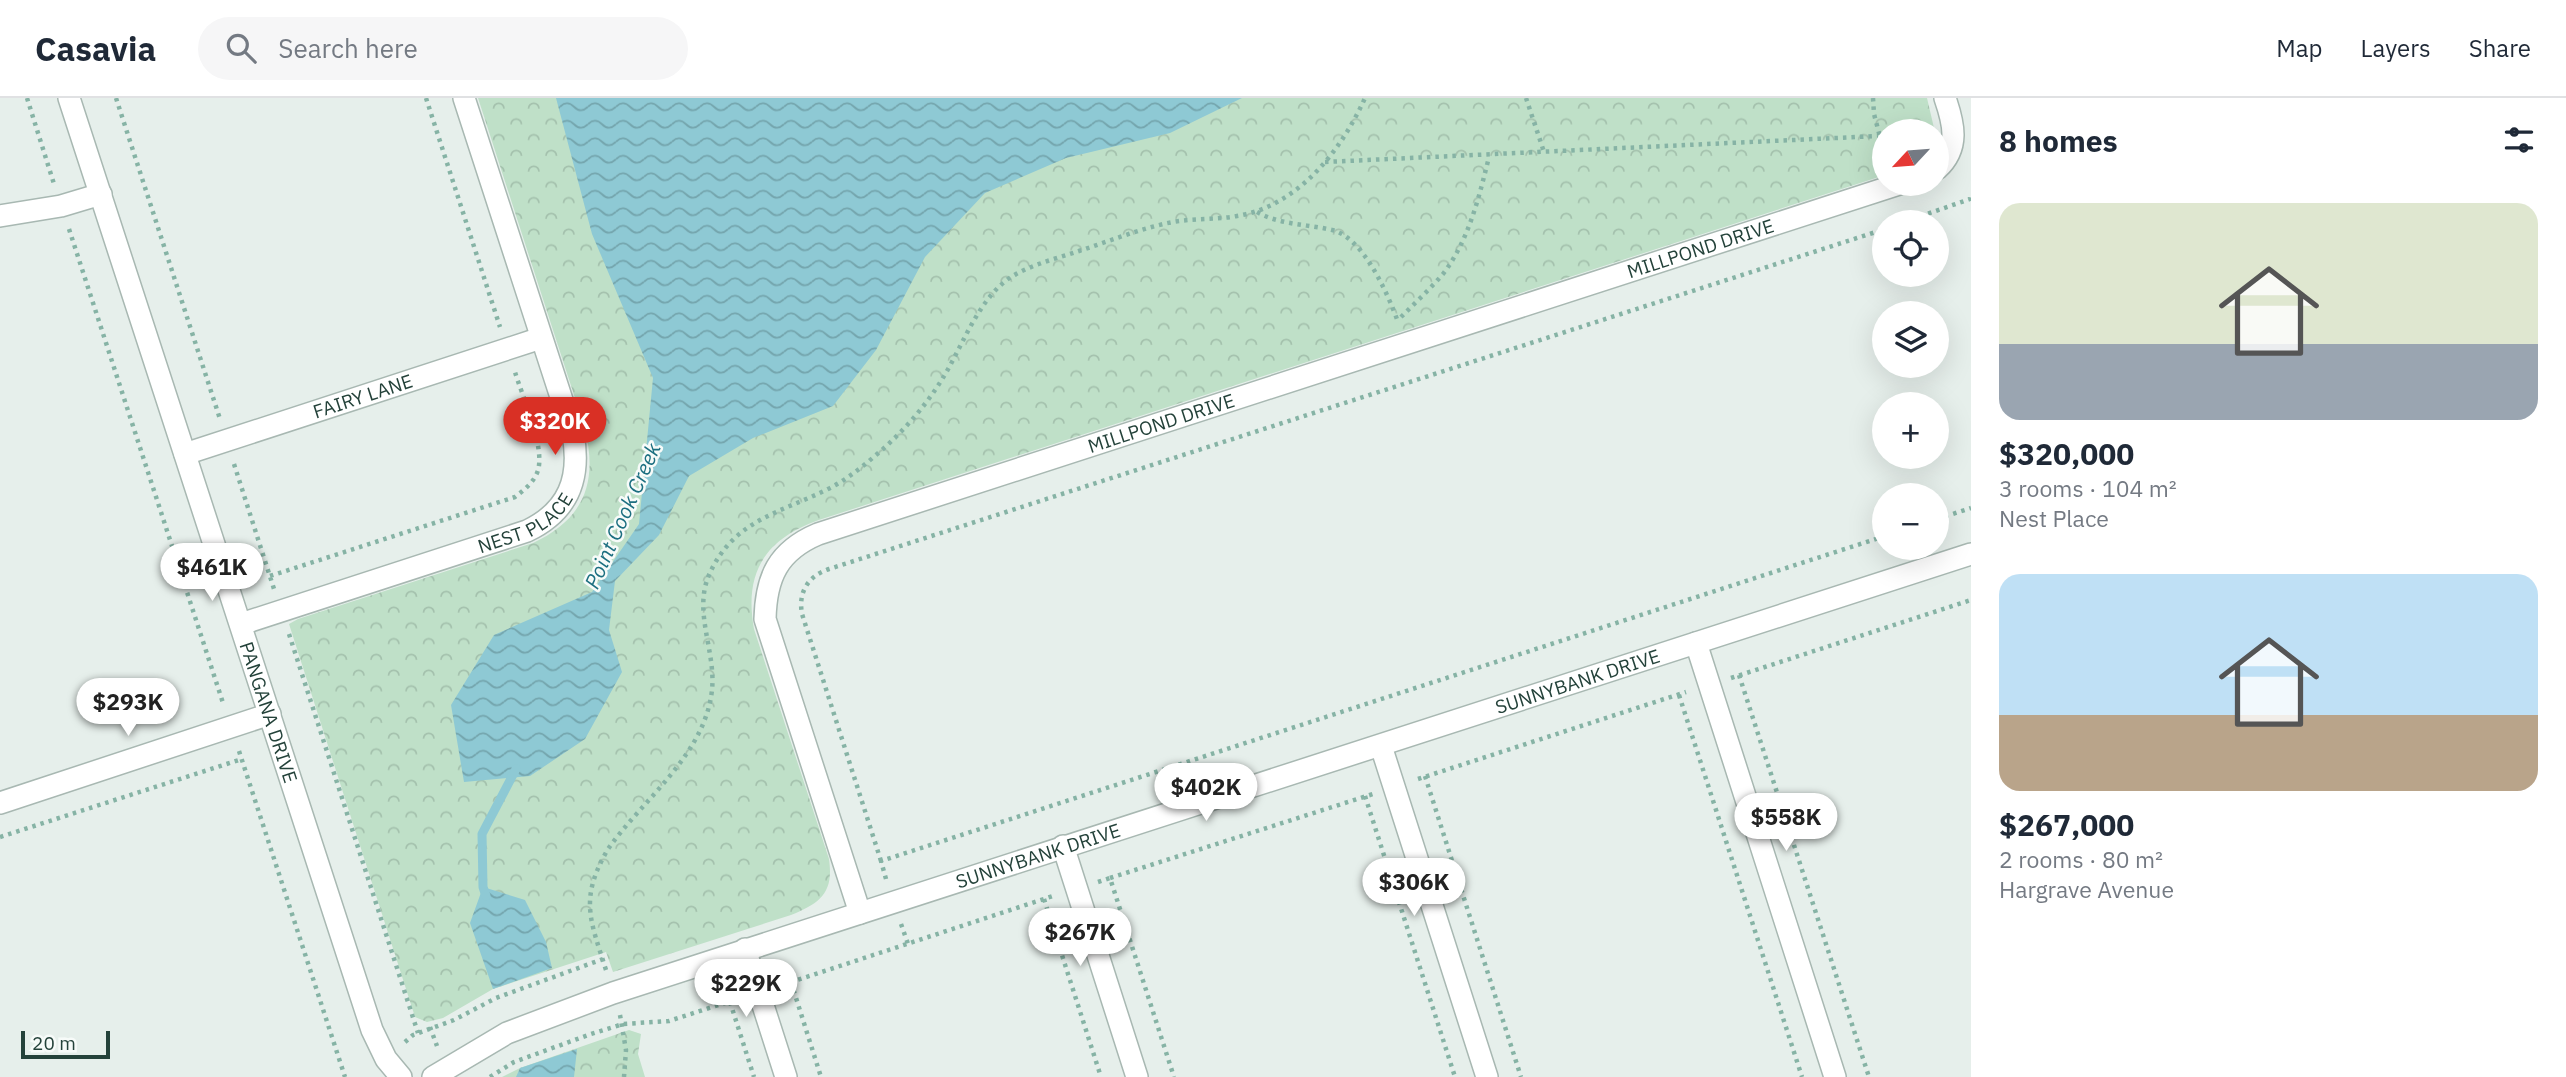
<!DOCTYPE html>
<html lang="en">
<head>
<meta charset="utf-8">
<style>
	:root { --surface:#fff; --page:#f6f6f7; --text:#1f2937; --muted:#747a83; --line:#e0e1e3; --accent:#d93025 }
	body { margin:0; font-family:"IBM Plex Sans",sans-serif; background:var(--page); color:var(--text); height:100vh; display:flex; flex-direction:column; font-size:26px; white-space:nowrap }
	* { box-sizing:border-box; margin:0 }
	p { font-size:23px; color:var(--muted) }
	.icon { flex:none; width:38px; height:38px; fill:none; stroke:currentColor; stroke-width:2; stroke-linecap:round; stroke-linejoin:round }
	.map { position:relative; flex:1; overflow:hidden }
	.panel { display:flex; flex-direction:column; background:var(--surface); width:595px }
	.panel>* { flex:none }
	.needle { width:46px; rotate:244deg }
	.buttons { position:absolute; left:1872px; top:21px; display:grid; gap:14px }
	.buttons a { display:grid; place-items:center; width:77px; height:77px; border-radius:50%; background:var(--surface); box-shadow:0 7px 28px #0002; font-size:35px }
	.scale { position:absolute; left:21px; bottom:18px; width:89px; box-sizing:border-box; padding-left:7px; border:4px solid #24423a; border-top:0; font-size:19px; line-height:24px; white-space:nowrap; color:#24423a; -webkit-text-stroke:5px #f7fbf9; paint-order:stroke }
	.price { position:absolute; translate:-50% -60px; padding:0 16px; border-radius:24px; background:#fff; color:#222; font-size:23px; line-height:46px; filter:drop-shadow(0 2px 4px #0008) }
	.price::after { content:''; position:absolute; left:50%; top:42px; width:21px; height:16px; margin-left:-10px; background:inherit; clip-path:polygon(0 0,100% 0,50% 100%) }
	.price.current { background:var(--accent); color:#fff }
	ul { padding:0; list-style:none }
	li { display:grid; align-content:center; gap:14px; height:371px; padding:0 28px }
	li span { display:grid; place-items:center; height:217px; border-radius:21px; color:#555 }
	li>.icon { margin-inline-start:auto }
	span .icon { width:126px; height:126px; fill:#fffc; stroke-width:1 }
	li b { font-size:30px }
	h2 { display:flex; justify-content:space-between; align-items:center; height:84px; padding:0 28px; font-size:30px }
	header { display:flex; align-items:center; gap:42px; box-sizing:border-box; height:98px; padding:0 35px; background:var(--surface); border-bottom:2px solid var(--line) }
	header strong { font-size:33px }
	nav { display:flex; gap:38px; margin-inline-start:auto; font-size:24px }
	.search { width:490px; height:63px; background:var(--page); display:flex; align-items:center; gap:18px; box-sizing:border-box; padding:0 24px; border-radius:38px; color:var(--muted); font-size:26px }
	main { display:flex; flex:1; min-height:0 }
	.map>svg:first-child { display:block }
</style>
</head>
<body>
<header>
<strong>Casavia</strong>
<div class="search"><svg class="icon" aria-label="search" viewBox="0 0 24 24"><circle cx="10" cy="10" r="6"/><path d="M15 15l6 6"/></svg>Search here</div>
<nav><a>Map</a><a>Layers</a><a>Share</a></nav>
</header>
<main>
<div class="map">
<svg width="1971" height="979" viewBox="0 0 1971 979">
	<defs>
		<pattern id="park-crowns" width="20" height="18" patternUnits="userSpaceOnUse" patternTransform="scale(1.75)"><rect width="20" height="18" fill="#bfe0c8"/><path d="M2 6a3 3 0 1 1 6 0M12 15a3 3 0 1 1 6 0" fill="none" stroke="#a4c1ad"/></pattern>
		<pattern id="water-waves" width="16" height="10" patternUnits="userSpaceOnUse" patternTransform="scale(1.75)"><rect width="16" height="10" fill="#8ec9d4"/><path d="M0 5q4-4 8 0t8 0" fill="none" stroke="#74a5ad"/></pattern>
	</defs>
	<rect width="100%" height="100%" fill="#e6efeb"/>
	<path fill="url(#park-crowns)" d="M478 0H1927L1934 30V33H1885V77L825 420C769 438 743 470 754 531L829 761C834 795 820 805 791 817L613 874 606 854 493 891 443 920 427 924 415 919 289 526 298 521 533 445C584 421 598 385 585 331Z
		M629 932 641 936 638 956 645 979H502L520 970Z"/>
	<path fill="url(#water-waves)" d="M556 0H1242L1170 35 1066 60 985 95 925 159 876 252 833 308 753 340 689 378 659 437 615 483 609 532 622 574 585 641 530 678 464 684 451 607 494 537 592 494 639 426 653 280 592 136Z
		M483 789 525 802 546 844 552 870 493 891 470 825Z
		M577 951 574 979H516L520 970Z"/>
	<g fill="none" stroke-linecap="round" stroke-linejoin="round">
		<path stroke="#8ec9d4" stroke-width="9" d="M486 798 483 789 482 736 516 671"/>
		<defs>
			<g id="minor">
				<path id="s1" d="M69 0 372 932 386 961 401 979"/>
				<path d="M1937 71C1960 50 1954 26 1945 0"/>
				<path d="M0 118 61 108 101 96"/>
				<path id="s2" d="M185 356 541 240"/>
				<path id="s3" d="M241 526 527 433C569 413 581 380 573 336L464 0"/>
				<path d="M1696 545 1835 979"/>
				<path d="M1381 648 1487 979"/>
				<path d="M0 705 270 616"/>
				<path d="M1063 748 1137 979"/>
				<path id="s4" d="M860 815 765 521C766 479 778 453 818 436L1899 86"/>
				<path d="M745 851 786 979"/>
				<path id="s5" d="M433 979 507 935 613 895 1971 456"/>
			</g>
		</defs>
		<use href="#minor" stroke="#a8b8b2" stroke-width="24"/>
		<path stroke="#86b3a5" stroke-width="4.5" stroke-dasharray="3.5 5" stroke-linecap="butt" d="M27 0 54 86
			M116 0 220 321
			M426 0 500 229
			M1526 0 1544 54
			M1873 0 1874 16 1885 58
			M1325 64 1878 38
			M1257 114C1280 127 1307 126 1332 132 1363 139 1388 196 1398 224
			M1904 124 1970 101 1971 97
			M69 131 223 605
			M1401 219C1415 205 1430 191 1443 176 1469 142 1479 99 1489 59
			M234 366 274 491
			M1937 421 1971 410
			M270 478 515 399C524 392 533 385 537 375 547 352 522 298 515 274
			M289 536 418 935
			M1739 577 1869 979
			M1731 580 1971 502
			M1679 597 1802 979
			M239 653 345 979
			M1425 678 1521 979
			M1418 681 1686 594
			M1365 698 1455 979
			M0 739 242 661
			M881 763 802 516C798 494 808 478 829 471L1885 131
			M1110 780 1373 696
			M886 781 881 763 1885 438
			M1098 784 1110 780 1174 979
			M1044 801 1101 979
			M901 826 908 846
			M606 872C590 821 579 801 608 751 643 701 705 657 712 592 716 553 693 514 709 477 733 422 780 415 828 391 846 382 861 370 876 357 901 336 924 310 941 283 962 250 976 205 1008 181 1029 167 1055 161 1079 153 1110 143 1141 130 1173 124 1195 120 1216 122 1237 118 1298 108 1341 53 1365 0
			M791 884 821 979
			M782 887 1053 798
			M730 904 754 979
			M620 917 626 952 624 979
			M430 929 437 948
			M405 944 413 937 454 922 496 900 603 861
			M490 979 514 964 591 936 623 926 669 923 737 901"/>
		<use href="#minor" stroke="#fff" stroke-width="21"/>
	</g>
	<g text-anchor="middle" stroke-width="5" stroke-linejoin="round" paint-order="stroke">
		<g font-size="19" fill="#24423a" stroke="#f7fbf9">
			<text dy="7" stroke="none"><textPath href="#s4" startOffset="1344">MILLPOND DRIVE</textPath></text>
			<text dy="7" stroke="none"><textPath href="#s2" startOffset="187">FAIRY LANE</textPath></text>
			<text dy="7" stroke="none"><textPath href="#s4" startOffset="777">MILLPOND DRIVE</textPath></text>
			<text dy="7" stroke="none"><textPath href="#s3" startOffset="303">NEST PLACE</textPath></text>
			<text dy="7" stroke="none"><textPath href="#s5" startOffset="1213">SUNNYBANK DRIVE</textPath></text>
			<text dy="7" stroke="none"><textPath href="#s1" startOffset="646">PANGANA DRIVE</textPath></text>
			<text dy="7" stroke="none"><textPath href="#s5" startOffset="646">SUNNYBANK DRIVE</textPath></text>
		</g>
		<g font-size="21" font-style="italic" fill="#1c6f80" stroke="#f7fbf9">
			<text transform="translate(623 418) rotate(-66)" y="7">Point Cook Creek</text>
		</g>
	</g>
</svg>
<div class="buttons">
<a><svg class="needle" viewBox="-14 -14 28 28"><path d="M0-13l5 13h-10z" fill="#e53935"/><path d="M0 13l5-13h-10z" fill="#747a83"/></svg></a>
<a><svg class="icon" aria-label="locate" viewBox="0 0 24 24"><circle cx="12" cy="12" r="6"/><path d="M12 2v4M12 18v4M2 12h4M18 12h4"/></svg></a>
<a><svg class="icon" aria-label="layers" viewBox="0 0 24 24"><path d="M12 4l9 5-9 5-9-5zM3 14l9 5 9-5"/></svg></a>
<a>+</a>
<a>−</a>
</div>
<div class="scale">20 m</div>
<b class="price current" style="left:555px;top:359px">$320K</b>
<b class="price" style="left:212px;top:505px">$461K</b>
<b class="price" style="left:128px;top:640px">$293K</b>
<b class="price" style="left:1206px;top:725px">$402K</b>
<b class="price" style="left:1786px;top:755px">$558K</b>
<b class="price" style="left:1414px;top:820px">$306K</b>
<b class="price" style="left:1080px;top:870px">$267K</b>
<b class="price" style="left:746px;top:921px">$229K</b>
</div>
<section class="panel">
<h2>8 homes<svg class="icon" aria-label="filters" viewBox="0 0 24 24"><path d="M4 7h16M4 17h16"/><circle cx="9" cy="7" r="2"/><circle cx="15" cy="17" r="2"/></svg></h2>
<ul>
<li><span style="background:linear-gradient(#dfe7d0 65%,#9aa5b1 0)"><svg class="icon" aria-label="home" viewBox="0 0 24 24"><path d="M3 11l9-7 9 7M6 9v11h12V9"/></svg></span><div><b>$320,000</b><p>3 rooms · 104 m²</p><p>Nest Place</p></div></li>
<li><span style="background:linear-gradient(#bfe0f5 65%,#b9a48a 0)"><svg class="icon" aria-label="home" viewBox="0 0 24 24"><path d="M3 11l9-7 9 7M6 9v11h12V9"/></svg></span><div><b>$267,000</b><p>2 rooms · 80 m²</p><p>Hargrave Avenue</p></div></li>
</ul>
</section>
</main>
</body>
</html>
